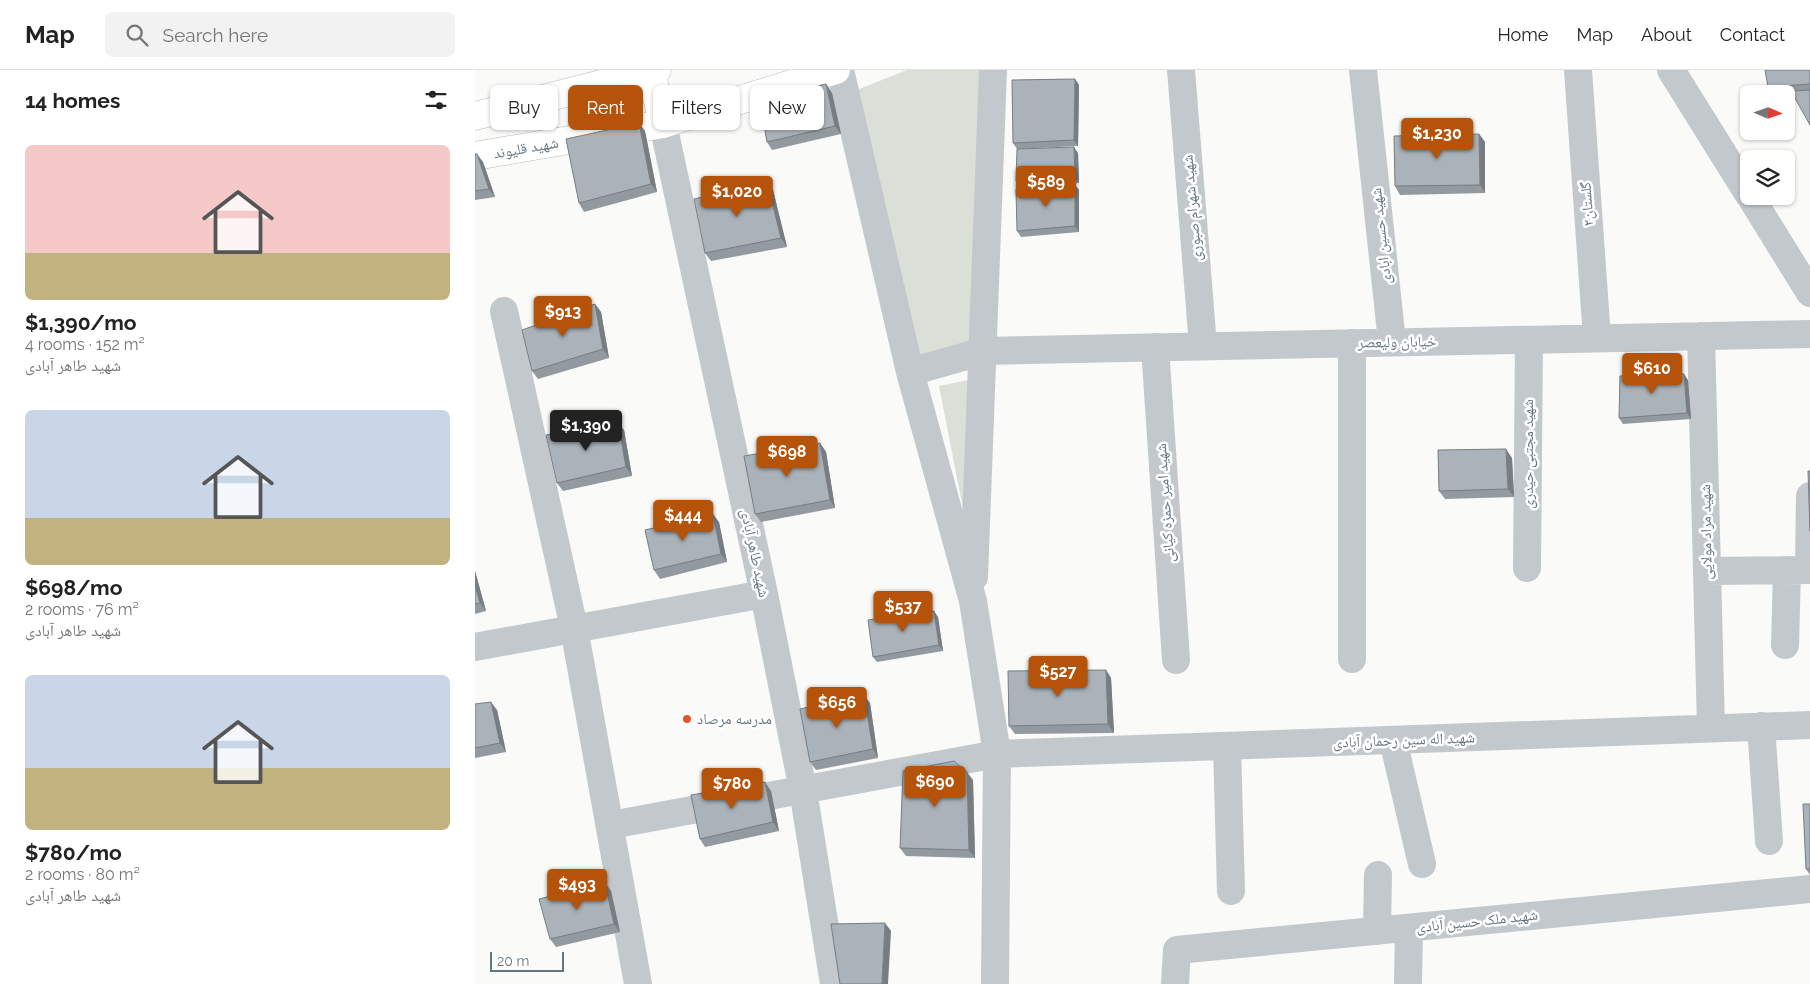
<!DOCTYPE html>
<html lang="en">
<head>
<meta charset="utf-8">
<style>
	:root { --surface:#fff; --page:#f2f2f2; --text:#222; --muted:#767676; --line:#e0e0e0; --accent:#b45309 }
	body { margin:0; font-family:Raleway,"Noto Naskh Arabic",sans-serif; background:var(--page); color:var(--text); height:100vh; display:flex; flex-direction:column; font-size:19px; white-space:nowrap }
	* { box-sizing:border-box; margin:0 }
	p { font-size:16px; color:var(--muted) }
	.icon { flex:none; width:28px; height:28px; fill:none; stroke:currentColor; stroke-width:2; stroke-linecap:round; stroke-linejoin:round }
	.map { position:relative; flex:1; overflow:hidden }
	.details { display:flex; flex-direction:column; background:var(--surface); width:475px }
	.details>* { flex:none }
	.banner { position:absolute; left:15px; top:15px; width:475px; height:45px; display:flex; gap:10px }
	.needle { width:32px; rotate:92deg }
	.controls { position:absolute; left:1265px; top:15px; display:grid; gap:10px }
	.controls a { display:grid; place-items:center; width:55px; height:55px; border-radius:8px; background:var(--surface); box-shadow:0 1px 4px #0004; font-size:25px }
	.scale { position:absolute; left:15px; bottom:12px; width:74px; box-sizing:border-box; padding-left:5px; border:2px solid #657683; border-top:0; font-size:14px; line-height:18px; white-space:nowrap; color:#657683; -webkit-text-stroke:4px #fff; paint-order:stroke }
	.price { position:absolute; translate:-50% -42px; padding:0 11px; border-radius:5px; background:var(--accent); color:#fff; font-size:16px; line-height:32px; filter:drop-shadow(0 1px 2px #0008) }
	.price::after { content:''; position:absolute; left:50%; top:30px; width:15px; height:11px; margin-left:-8px; background:inherit; clip-path:polygon(0 0,100% 0,50% 100%) }
	.price.selected { background:#222; color:#fff }
	ul { padding:0; list-style:none }
	li { display:grid; align-content:center; gap:10px; height:265px; padding:0 25px }
	li span { display:grid; place-items:center; height:155px; border-radius:8px; color:#555 }
	li>.icon { margin-inline-start:auto }
	span .icon { width:90px; height:90px; fill:#fffc; stroke-width:1 }
	li b { font-size:21px }
	h2 { display:flex; justify-content:space-between; align-items:center; height:60px; padding:0 25px; font-size:21px }
	.pill { padding:0 18px; border-radius:8px; background:var(--surface); box-shadow:0 1px 4px #0004; font-size:18px; line-height:45px }
	.pill.selected { background:var(--accent); color:#fff }
	header { display:flex; align-items:center; gap:30px; box-sizing:border-box; height:70px; padding:0 25px; background:var(--surface); border-bottom:1px solid var(--line) }
	header strong { font-size:24px }
	nav { display:flex; gap:28px; margin-inline-start:auto; font-size:18px }
	.search { width:350px; height:45px; background:var(--page); display:flex; align-items:center; gap:12px; box-sizing:border-box; padding:0 18px; border-radius:8px; color:var(--muted); font-size:19px }
	main { display:flex; flex:1; min-height:0 }
	.map>svg:first-child { display:block }
</style>
</head>
<body>
<header>
<strong>Map</strong>
<div class="search"><svg class="icon" aria-label="search" viewBox="0 0 24 24"><circle cx="10" cy="10" r="6"/><path d="M15 15l6 6"/></svg>Search here</div>
<nav><a>Home</a><a>Map</a><a>About</a><a>Contact</a></nav>
</header>
<main>
<section class="details">
<h2>14 homes<svg class="icon" aria-label="filters" viewBox="0 0 24 24"><path d="M4 7h16M4 17h16"/><circle cx="9" cy="7" r="2"/><circle cx="15" cy="17" r="2"/></svg></h2>
<ul>
<li><span style="background:linear-gradient(#f6c9c9 70%,#c2b280 0)"><svg class="icon" aria-label="home" viewBox="0 0 24 24"><path d="M3 11l9-7 9 7M6 9v11h12V9"/></svg></span><div><b>$1,390/mo</b><p>4 rooms · 152 m²</p><p>شهید طاهر آبادی</p></div></li>
<li><span style="background:linear-gradient(#c9d6e8 70%,#c2b280 0)"><svg class="icon" aria-label="home" viewBox="0 0 24 24"><path d="M3 11l9-7 9 7M6 9v11h12V9"/></svg></span><div><b>$698/mo</b><p>2 rooms · 76 m²</p><p>شهید طاهر آبادی</p></div></li>
<li><span style="background:linear-gradient(#c9d6e8 60%,#c2b280 0)"><svg class="icon" aria-label="home" viewBox="0 0 24 24"><path d="M3 11l9-7 9 7M6 9v11h12V9"/></svg></span><div><b>$780/mo</b><p>2 rooms · 80 m²</p><p>شهید طاهر آبادی</p></div></li>
</ul>
</section>
<div class="map">
<svg width="1335" height="914" viewBox="0 0 1335 914">
	<rect width="100%" height="100%" fill="#fafaf8"/>
	<path fill="#dadfd7" d="M432 0H504L507 27 499 272 439 290 379 21Z
		M494 310 493 464 464 316Z"/>
	<g fill="none" stroke-linecap="round" stroke-linejoin="round">
		<defs>
			<path id="secondary" d="M176 0 188 54
				M0 46 182 0
				M0 86 188 54 361 0"/>
		</defs>
		<use href="#secondary" stroke="#b3babf" stroke-width="29"/>
		<path stroke="#c3c8cc" stroke-width="28" d="M365 0 435 302 498 531 522 684 520 914
			M706 0 728 276
			M888 0 917 272
			M1103 0 1122 268
			M1196 0 1274 125
			M188 54 289 524 328 720 359 914
			M1275 126 1335 223
			M29 241 99 558 163 914
			M1226 266 1236 658
			M877 273V589
			M680 277 701 590
			M435 302 509 281 1335 264
			M1052 498 1054 270
			M1334 500 1335 426
			M1232 501 1335 500
			M499 507 518 0
			M1310 575 1312 500
			M0 577 289 524
			M1286 656 1294 771
			M918 670 947 794
			M752 676 756 821
			M136 755 522 684 1335 655
			M902 861 903 805
			M700 914 702 880 1335 819
			M933 914 934 858"/>
		<use href="#secondary" stroke="#fff" stroke-width="28"/>
	</g>
	<path fill="#929a9f" d="M1335 0V55L1324 21 1298 23 1293 17Z
		M600 9 604 15 603 76 542 79 538 73Z
		M351 14 357 23 366 64 297 80 292 72Z
		M164 53 170 61 182 122 109 142 104 133Z
		M1004 64 1010 72V123L925 125 920 116Z
		M603 83 604 113 545 117 541 111Z
		M0 84 8 92 20 127 0 130Z
		M292 112 298 120 312 177 236 191 230 183Z
		M600 115 604 120V162L546 167 542 161Z
		M120 234 126 242 134 288 63 309 57 301Z
		M1213 310 1216 349 1148 354 1144 348Z
		M149 360 157 406 88 421 82 413Z
		M345 373 351 382 360 438 286 452 280 444Z
		M1037 388 1039 427 970 429 964 421Z
		M244 452 252 492 185 509 179 500Z
		M0 501 11 541 0 544Z
		M463 547 468 581 402 592 398 587Z
		M631 600 636 608 639 663 540 664 534 656Z
		M395 633 403 688 341 700 335 692Z
		M0 634 22 640 31 682 0 688Z
		M498 710 500 788 431 786 425 778Z
		M296 721 304 761 230 777 225 769Z
		M1331 799H1335V805Z
		M130 813 136 821 145 862 81 877 75 869Z"/>
	<path fill="#777d82" d="M600 9 604 15 603 76 599 70Z
		M351 14 357 23 366 64 360 56Z
		M164 53 170 61 182 122 176 114Z
		M1004 64 1010 72V123L1005 115Z
		M599 77 603 83 604 113 600 108Z
		M2 84 8 92 20 127 14 119Z
		M292 112 298 120 312 177 306 168Z
		M600 115 604 120V162L600 156Z
		M120 234 126 242 134 288 128 279Z
		M1209 304 1213 310 1216 349 1212 343Z
		M143 352 149 360 157 406 151 397Z
		M345 373 351 382 360 438 355 430Z
		M1031 379 1037 388 1039 427 1033 419Z
		M238 444 244 452 252 492 246 484Z
		M0 501 11 541 5 533 0 515Z
		M459 541 463 547 468 581 464 575Z
		M631 600 636 608 639 663 633 654Z
		M389 625 395 633 403 688 398 679Z
		M16 632 22 640 31 682 25 673Z
		M492 702 498 710 500 788 494 780Z
		M290 712 296 721 304 761 298 752Z
		M130 813 136 821 145 862 139 854Z
		M410 853 416 861 413 914H407Z"/>
	<path fill="#aab3b9" stroke="#777d82" d="M1290 0H1335V14L1293 17Z
		M600 9 599 70 538 73 537 10Z
		M351 14 360 56 292 72 284 28Z
		M1335 20V55L1316 21Z
		M164 53 176 114 104 133 91 69Z
		M1004 64 1005 115 920 116 919 66Z
		M599 77 600 108 541 111 542 79Z
		M0 84H2L14 119 0 121Z
		M292 112 306 168 230 183 219 129Z
		M600 115V156L542 161 541 119Z
		M120 234 128 279 57 301 47 260Z
		M1209 304 1212 343 1144 348 1145 306Z
		M143 352 151 397 82 413 71 365Z
		M345 373 355 430 280 444 269 386Z
		M1031 379 1033 419 964 421 963 380Z
		M1333 401H1335V461Z
		M238 444 246 484 179 500 170 460Z
		M0 515 5 533 0 534Z
		M459 541 464 575 398 587 393 550Z
		M631 600 633 654 534 656 533 601Z
		M389 625 398 679 335 692 325 639Z
		M16 632 25 673 0 678V634Z
		M479 691 492 702 494 780 425 778 428 701Z
		M290 712 298 752 225 769 216 725Z
		M1328 734H1335V799H1331Z
		M130 813 139 854 75 869 64 829Z
		M410 853 407 914H365L356 854Z"/>
	<circle fill="#e4572e" stroke="#fff" stroke-width="2" cx="212" cy="649" r="5"/>
	<g text-anchor="middle" stroke-width="5" stroke-linejoin="round" paint-order="stroke">
		<g font-size="15" fill="#657683" stroke="#fff">
			<text transform="translate(51 78) rotate(-10)" y="5">شهید قلیوند</text>
			<text transform="translate(1112 134) rotate(-94)" y="5">گلستان۲</text>
			<text transform="translate(717 138) rotate(-95)" y="5">شهید شهرام صبوری</text>
			<text transform="translate(906 166) rotate(-96)" y="5">شهید حسین ابادی</text>
			<text transform="translate(922 272) rotate(-1)" y="5">خیابان ولیعصر</text>
			<text transform="translate(1053 384) rotate(-90)" y="5">شهید مجتبی حیدری</text>
			<text transform="translate(690 433) rotate(-94)" y="5">شهید امیر حمزه کیانی</text>
			<text transform="translate(1231 462) rotate(-91)" y="5">شهید مراد مولایی</text>
			<text transform="translate(280 483) rotate(78)" y="5">شهید طاهر آبادی</text>
			<text transform="translate(929 670) rotate(-2)" y="5">شهید اله سین رحمان آبادی</text>
			<text transform="translate(1002 851) rotate(-6)" y="5">شهید ملک حسین آبادی</text>
		</g>
		<g font-size="15" fill="#657683" stroke="#fff" text-anchor="start">
			<text x="222" y="654">مدرسه مرصاد</text>
		</g>
	</g>
</svg>
<div class="controls">
<a><svg class="needle" viewBox="-14 -14 28 28"><path d="M0-13l5 13h-10z" fill="#e53935"/><path d="M0 13l5-13h-10z" fill="#767676"/></svg></a>
<a><svg class="icon" aria-label="layers" viewBox="0 0 24 24"><path d="M12 4l9 5-9 5-9-5zM3 14l9 5 9-5"/></svg></a>
</div>
<div class="scale">20 m</div>
<b class="price" style="left:962px;top:90px">$1,230</b>
<b class="price" style="left:571px;top:138px">$589</b>
<b class="price" style="left:262px;top:148px">$1,020</b>
<b class="price" style="left:88px;top:268px">$913</b>
<b class="price" style="left:1177px;top:325px">$610</b>
<b class="price selected" style="left:111px;top:382px">$1,390</b>
<b class="price" style="left:312px;top:408px">$698</b>
<b class="price" style="left:208px;top:472px">$444</b>
<b class="price" style="left:428px;top:563px">$537</b>
<b class="price" style="left:583px;top:628px">$527</b>
<b class="price" style="left:362px;top:659px">$656</b>
<b class="price" style="left:460px;top:738px">$690</b>
<b class="price" style="left:257px;top:740px">$780</b>
<b class="price" style="left:102px;top:841px">$493</b>
<div class="banner">
<a class="pill">Buy</a>
<a class="pill selected">Rent</a>
<a class="pill">Filters</a>
<a class="pill">New</a>
</div>
</div>
</main>
</body>
</html>
